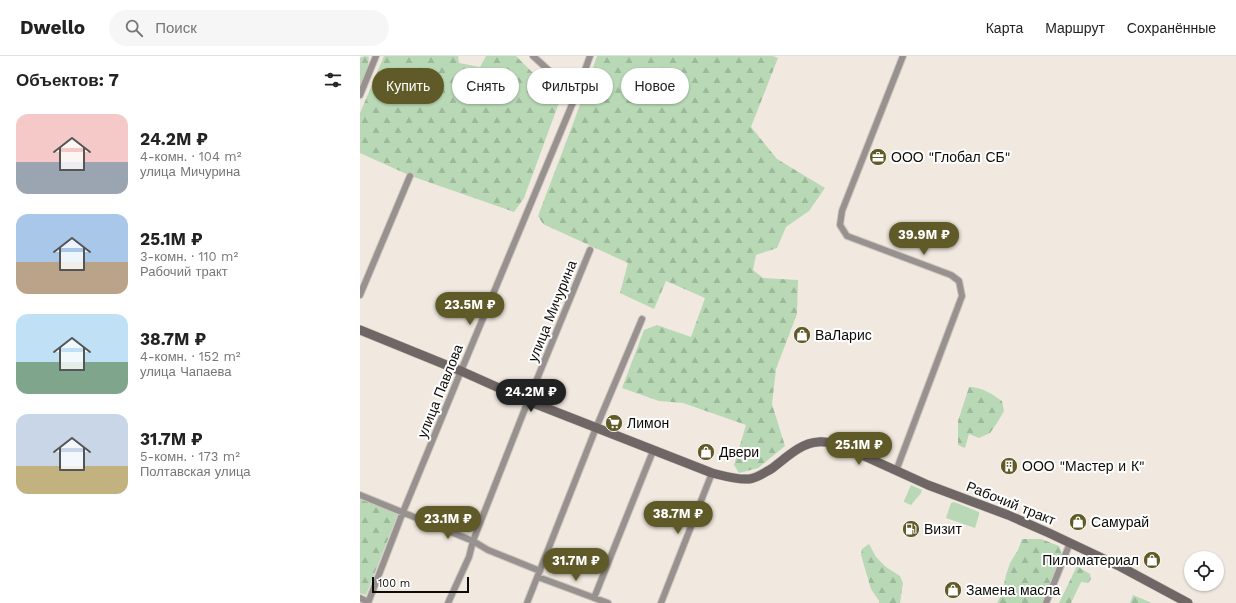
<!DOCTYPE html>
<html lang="ru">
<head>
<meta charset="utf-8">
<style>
	:root { --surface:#fff; --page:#f6f6f6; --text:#222; --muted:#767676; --line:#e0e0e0; --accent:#5f5a27 }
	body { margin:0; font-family:"Work Sans",sans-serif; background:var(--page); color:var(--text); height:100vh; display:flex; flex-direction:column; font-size:15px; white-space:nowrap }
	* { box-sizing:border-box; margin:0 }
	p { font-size:13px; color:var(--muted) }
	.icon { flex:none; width:22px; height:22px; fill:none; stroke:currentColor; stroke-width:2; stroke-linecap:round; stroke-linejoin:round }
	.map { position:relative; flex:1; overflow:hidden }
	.panel { display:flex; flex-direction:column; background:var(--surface); width:360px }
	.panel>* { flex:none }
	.hud { position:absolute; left:12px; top:12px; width:380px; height:36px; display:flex; gap:8px }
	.buttons { position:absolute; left:824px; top:495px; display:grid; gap:8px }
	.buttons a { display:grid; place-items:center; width:40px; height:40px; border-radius:50%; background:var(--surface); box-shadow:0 1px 3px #0004; font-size:20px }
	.scale { position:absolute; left:12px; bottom:10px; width:97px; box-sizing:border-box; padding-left:4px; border:2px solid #0d0b08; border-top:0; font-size:11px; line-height:14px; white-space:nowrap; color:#0d0b08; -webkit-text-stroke:3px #fff; paint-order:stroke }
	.price { position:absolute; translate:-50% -34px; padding:0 9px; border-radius:14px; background:var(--accent); color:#fff; font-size:13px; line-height:26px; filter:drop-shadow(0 1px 2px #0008) }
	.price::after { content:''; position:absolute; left:50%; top:24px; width:12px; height:9px; margin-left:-6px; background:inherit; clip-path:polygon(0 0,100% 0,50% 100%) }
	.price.selected { background:#222; color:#fff }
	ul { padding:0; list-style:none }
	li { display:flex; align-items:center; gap:12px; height:100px; padding:0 16px }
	li span { display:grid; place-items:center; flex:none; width:112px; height:80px; border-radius:12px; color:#555 }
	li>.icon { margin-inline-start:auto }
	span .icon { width:48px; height:48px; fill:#fffc; stroke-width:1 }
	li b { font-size:17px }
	h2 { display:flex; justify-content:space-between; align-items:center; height:48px; padding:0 16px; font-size:17px }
	.tag { padding:0 14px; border-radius:18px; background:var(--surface); box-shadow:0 1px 3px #0004; font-size:14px; line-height:36px }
	.tag.selected { background:var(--accent); color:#fff }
	header { display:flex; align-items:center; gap:24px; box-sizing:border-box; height:56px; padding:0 20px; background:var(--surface); border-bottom:1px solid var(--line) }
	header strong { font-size:19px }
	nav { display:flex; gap:22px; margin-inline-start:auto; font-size:14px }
	.search { width:280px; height:36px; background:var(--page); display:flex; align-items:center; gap:10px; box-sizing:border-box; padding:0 14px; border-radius:22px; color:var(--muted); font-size:15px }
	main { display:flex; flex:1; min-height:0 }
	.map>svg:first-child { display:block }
</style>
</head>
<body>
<header>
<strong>Dwello</strong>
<div class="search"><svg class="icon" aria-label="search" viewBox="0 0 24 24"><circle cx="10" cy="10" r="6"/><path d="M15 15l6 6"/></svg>Поиск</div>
<nav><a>Карта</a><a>Маршрут</a><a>Сохранённые</a></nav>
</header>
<main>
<section class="panel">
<h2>Объектов: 7<svg class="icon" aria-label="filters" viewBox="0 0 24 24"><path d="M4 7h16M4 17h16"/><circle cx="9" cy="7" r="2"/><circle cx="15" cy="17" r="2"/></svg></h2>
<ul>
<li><span style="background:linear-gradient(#f6c9c9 60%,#9aa5b1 0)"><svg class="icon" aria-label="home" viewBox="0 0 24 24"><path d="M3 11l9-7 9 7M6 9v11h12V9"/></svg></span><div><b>24.2M ₽</b><p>4-комн. · 104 m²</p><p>улица Мичурина</p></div></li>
<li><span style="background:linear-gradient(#a9c7e8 60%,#b9a48a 0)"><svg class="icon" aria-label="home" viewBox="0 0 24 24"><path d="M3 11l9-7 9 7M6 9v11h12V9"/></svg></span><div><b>25.1M ₽</b><p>3-комн. · 110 m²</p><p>Рабочий тракт</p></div></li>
<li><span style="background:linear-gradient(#bfe0f5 60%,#7fa58c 0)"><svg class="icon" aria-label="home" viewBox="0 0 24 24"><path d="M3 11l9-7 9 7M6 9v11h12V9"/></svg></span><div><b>38.7M ₽</b><p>4-комн. · 152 m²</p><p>улица Чапаева</p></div></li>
<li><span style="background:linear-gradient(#c9d6e8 65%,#c2b280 0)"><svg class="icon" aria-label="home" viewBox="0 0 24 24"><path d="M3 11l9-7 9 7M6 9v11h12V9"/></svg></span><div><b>31.7M ₽</b><p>5-комн. · 173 m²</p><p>Полтавская улица</p></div></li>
</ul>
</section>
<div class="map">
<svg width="876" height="547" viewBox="0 0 876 547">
	<defs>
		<pattern id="forest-firs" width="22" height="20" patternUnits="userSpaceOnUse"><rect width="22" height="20" fill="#b8d8b6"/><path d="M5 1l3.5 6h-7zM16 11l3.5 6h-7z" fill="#9db89b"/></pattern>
	</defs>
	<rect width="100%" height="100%" fill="#f1e9e0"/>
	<path fill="#b8d8b6" d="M551 429 562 434 561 437 551 449 544 446V445Z
		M594 446 619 456V459L615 472 586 462 591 447Z"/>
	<path fill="url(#forest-firs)" d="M5 0 9 1 8 10 0 30V2Z
		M24 0H98L99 7 120 11 126 0H156L200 44 164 142 154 156 51 120 0 97V57Z
		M237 0H413L418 2 391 71 417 103 465 132 449 155 426 171 417 192 396 199 393 214 403 222 438 224 437 258 416 313 412 348 425 390 398 412 379 417 374 409 386 369 323 347 299 345 262 332 284 274 297 269 331 281 345 242 306 225 294 253 260 237 268 207 183 168 178 160 217 57Z
		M609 331C622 331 632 338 642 345L644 355 637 367 630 377 619 382 609 378 605 392 598 389V365Z
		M0 443 38 458 6 539 0 537Z
		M662 483H681L699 490 702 498 682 547H637L642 538 646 519 650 507 658 494Z
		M509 488 516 501 526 511 540 520 543 527 540 547H519V545L511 533 501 499 502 493Z
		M717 510 730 518 731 523 728 527 721 526 711 547H699Z
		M773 539 792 547H770Z"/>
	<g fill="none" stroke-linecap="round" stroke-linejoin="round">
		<defs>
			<path id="street" d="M173 0 216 39
				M0 39 16 0
				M0 239 50 120
				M536 415 602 240 599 225 591 219 487 180 480 169 482 155 543 0
				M0 439 113 485 128 494 180 515
				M178 521 248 547
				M0 542 8 546
				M234 542 293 395
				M8 547 43 456 101 315 216 39 230 0
				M88 547 109 501 113 485 168 345 230 194
				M167 547 236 372 282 263
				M301 547 352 417
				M686 547 710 487"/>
			<path id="secondary" d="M0 274 101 315 168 345 352 417C364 420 377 424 389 423 397 422 404 417 411 413 425 403 440 387 458 386 466 385 475 388 482 390L568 429 648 459 689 477 761 511 828 547"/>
		</defs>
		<use href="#street" stroke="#cdc5bd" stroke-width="8"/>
		<use href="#secondary" stroke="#cdc5bd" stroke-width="10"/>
		<use href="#street" stroke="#979190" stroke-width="6"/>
		<use href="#secondary" stroke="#6f6766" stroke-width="9"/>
	</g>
	<defs>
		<symbol id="office-disc" viewBox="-11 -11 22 22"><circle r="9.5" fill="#5f5a27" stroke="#fff"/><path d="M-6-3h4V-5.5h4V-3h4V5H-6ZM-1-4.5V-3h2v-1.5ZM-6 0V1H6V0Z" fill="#fff"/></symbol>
		<symbol id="shop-disc" viewBox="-11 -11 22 22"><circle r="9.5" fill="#5f5a27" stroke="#fff"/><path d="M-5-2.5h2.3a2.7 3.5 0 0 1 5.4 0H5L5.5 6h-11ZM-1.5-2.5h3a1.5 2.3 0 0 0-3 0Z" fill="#fff"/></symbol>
		<symbol id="supermarket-disc" viewBox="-11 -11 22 22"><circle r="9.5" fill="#5f5a27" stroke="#fff"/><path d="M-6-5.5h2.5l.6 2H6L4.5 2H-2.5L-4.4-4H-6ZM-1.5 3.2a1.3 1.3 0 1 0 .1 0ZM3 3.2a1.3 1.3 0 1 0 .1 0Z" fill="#fff"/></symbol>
		<symbol id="building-disc" viewBox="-11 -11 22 22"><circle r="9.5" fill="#5f5a27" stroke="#fff"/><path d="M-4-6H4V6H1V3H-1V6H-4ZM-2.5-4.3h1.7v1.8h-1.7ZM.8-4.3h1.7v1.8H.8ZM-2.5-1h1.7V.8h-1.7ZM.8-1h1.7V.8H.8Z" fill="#fff"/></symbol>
		<symbol id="fuel-disc" viewBox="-11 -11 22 22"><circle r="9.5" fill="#5f5a27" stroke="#fff"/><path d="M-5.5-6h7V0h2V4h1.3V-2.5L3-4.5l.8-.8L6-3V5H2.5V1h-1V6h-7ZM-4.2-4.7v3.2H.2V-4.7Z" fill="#fff"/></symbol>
	</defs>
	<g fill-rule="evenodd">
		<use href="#office-disc" x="508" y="91" width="20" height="20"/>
		<use href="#shop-disc" x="432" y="269" width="20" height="20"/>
		<use href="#supermarket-disc" x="244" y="357" width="20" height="20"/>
		<use href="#shop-disc" x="336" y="386" width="20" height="20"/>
		<use href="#building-disc" x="639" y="400" width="20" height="20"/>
		<use href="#shop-disc" x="708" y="456" width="20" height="20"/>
		<use href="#fuel-disc" x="541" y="463" width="20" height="20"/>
		<use href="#shop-disc" x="782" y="494" width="20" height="20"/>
		<use href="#shop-disc" x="583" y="524" width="20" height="20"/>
	</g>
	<g text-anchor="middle" stroke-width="4" stroke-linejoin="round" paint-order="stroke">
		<g font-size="14" fill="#0d0b08" stroke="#fff" text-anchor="start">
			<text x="531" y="106">ООО "Глобал СБ"</text>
			<text x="455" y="284">ВаЛарис</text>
			<text x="267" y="372">Лимон</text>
			<text x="359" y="401">Двери</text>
			<text x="662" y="415">ООО "Мастер и К"</text>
			<text x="731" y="471">Самурай</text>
			<text x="564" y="478">Визит</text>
			<text x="779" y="509" text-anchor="end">Пиломатериал</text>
			<text x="606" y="539">Замена масла</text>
		</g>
		<g font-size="14" fill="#0d0b08" stroke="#fff">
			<text transform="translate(192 255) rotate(-68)" y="5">улица Мичурина</text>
			<text transform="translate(80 335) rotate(-68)" y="5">улица Павлова</text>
			<text transform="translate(651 447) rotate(22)" y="5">Рабочий тракт</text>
		</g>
	</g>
</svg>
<div class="buttons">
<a><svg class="icon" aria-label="locate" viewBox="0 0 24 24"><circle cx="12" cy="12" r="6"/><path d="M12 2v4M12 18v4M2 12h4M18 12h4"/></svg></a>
</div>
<div class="scale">100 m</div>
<b class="price" style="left:564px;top:200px">39.9M ₽</b>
<b class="price" style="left:110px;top:270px">23.5M ₽</b>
<b class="price selected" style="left:171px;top:357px">24.2M ₽</b>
<b class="price" style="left:499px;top:410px">25.1M ₽</b>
<b class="price" style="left:318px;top:479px">38.7M ₽</b>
<b class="price" style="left:88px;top:484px">23.1M ₽</b>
<b class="price" style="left:216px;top:526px">31.7M ₽</b>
<div class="hud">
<a class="tag selected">Купить</a>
<a class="tag">Снять</a>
<a class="tag">Фильтры</a>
<a class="tag">Новое</a>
</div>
</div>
</main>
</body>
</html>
